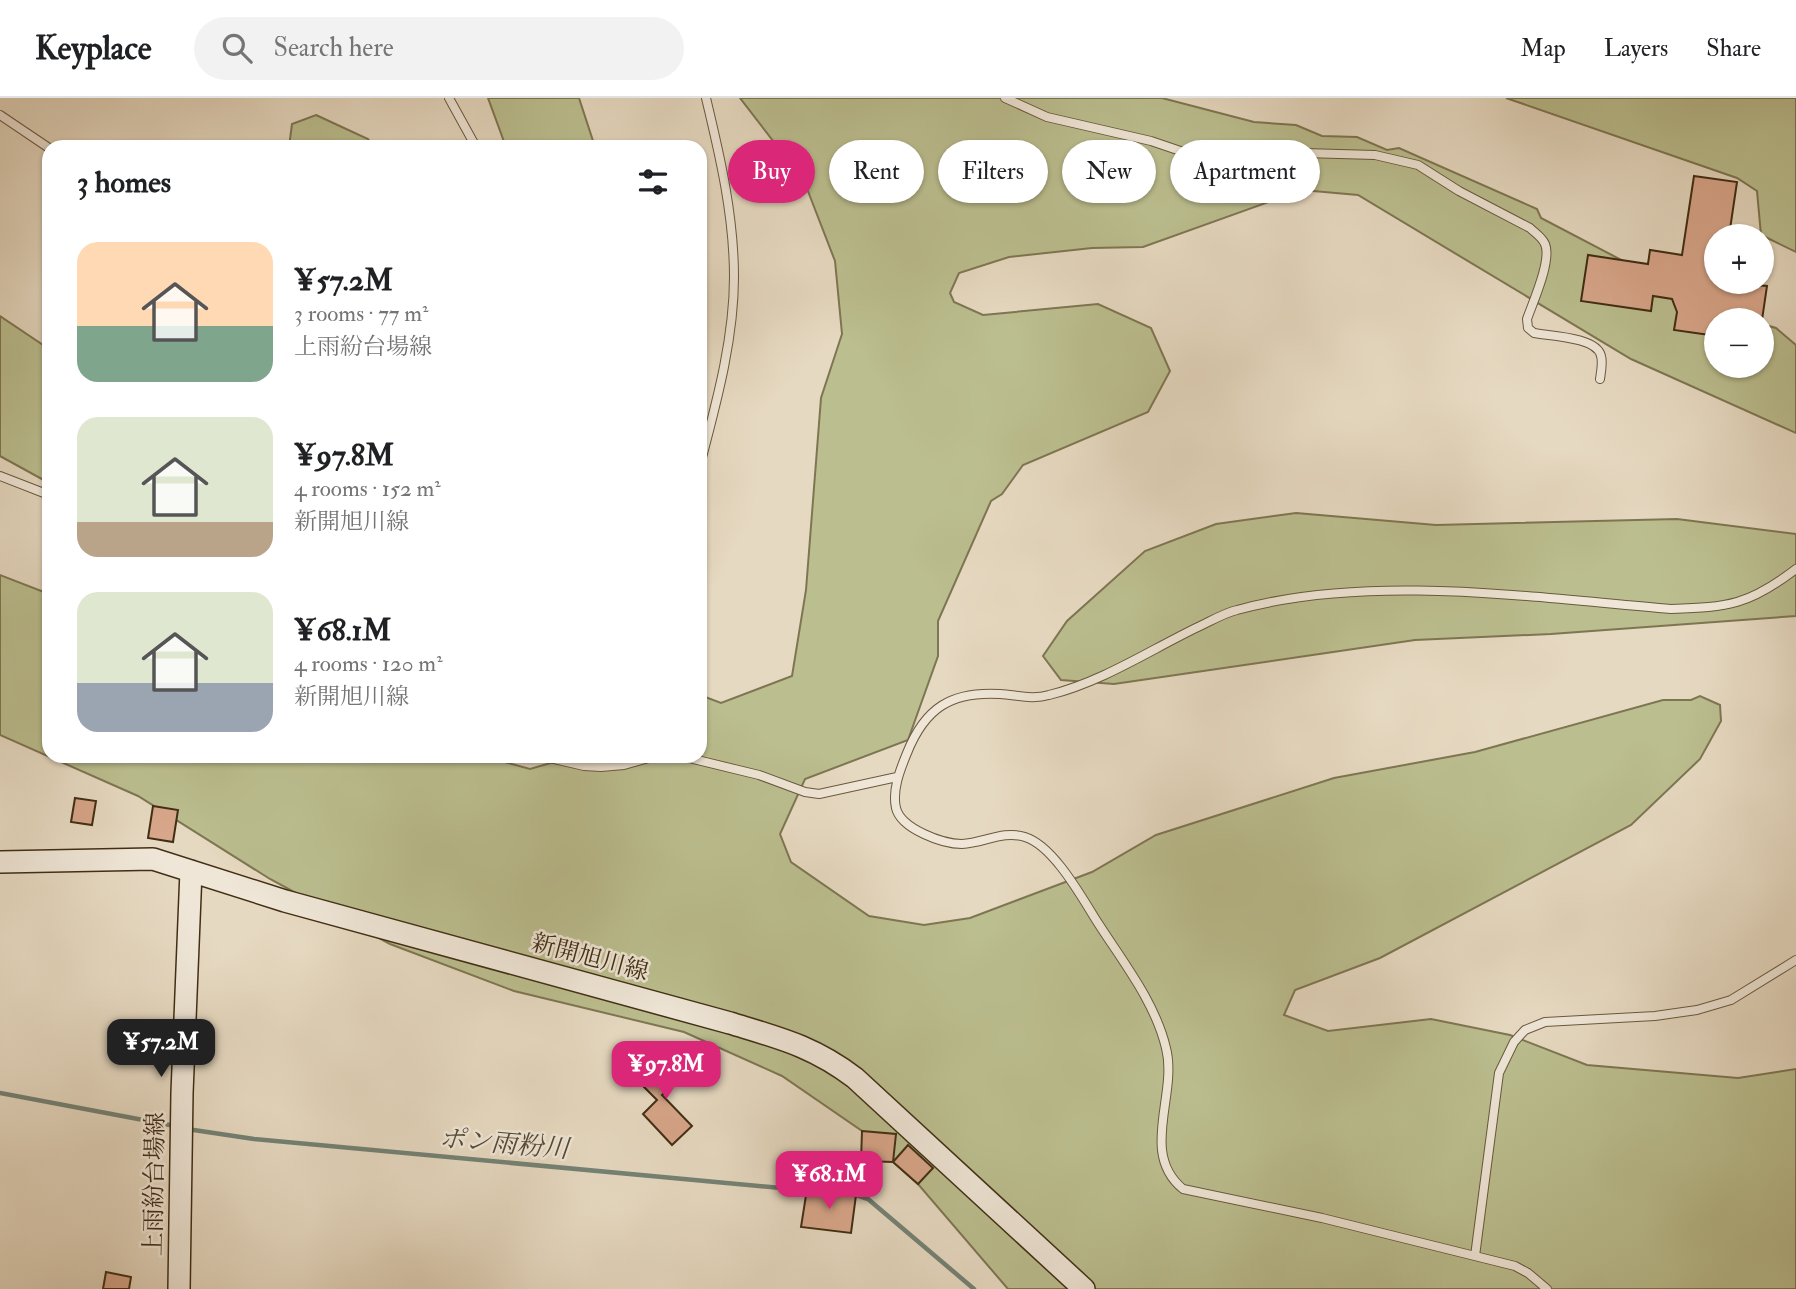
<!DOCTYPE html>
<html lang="en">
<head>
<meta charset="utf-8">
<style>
	:root { --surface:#fff; --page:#f2f2f2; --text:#202124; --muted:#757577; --line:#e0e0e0; --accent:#db2777 }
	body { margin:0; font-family:"IM FELL Double Pica","Noto Serif JP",serif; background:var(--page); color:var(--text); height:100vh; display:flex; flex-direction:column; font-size:26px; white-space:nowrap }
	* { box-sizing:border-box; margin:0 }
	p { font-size:23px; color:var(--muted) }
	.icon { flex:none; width:38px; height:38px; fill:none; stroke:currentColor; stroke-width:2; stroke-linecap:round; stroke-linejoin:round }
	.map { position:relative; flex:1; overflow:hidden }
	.side { position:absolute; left:42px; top:42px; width:665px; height:623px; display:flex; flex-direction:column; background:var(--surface); border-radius:21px; box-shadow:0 2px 5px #0004 }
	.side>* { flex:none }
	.hud { position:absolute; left:728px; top:42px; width:665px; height:63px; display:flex; gap:14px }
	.fabs { position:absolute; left:1704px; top:126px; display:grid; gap:14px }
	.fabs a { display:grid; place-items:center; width:70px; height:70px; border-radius:50%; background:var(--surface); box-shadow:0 2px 5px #0004; font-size:35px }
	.price { position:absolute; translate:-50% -60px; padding:0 16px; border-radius:14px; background:var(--accent); color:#fff; font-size:23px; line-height:46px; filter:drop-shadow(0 2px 4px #0008) }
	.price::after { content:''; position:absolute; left:50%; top:42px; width:21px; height:16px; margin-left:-10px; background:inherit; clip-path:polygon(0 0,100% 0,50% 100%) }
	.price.current { background:#222; color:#fff }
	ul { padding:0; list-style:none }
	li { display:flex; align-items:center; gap:21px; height:175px; padding:0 35px }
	li span { display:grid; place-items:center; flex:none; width:196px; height:140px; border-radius:21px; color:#555 }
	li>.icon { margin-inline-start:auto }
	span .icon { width:84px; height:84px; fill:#fffc; stroke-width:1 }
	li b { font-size:30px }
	h2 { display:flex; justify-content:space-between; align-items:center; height:84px; padding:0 35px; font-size:30px }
	.chip { padding:0 24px; border-radius:32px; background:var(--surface); box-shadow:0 2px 5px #0004; font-size:24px; line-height:63px }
	.chip.current { background:var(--accent); color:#fff }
	header { display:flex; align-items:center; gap:42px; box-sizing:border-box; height:98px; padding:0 35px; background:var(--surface); border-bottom:2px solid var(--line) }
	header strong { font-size:33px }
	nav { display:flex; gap:38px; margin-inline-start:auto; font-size:24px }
	.search { width:490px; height:63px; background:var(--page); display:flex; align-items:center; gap:18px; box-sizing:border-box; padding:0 24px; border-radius:38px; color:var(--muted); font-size:26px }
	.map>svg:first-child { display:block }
</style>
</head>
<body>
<header>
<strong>Keyplace</strong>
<div class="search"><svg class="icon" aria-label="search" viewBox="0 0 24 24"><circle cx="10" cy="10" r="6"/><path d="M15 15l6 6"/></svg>Search here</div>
<nav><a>Map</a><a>Layers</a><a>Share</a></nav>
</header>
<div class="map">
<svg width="1796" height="1191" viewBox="0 0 1796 1191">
	<rect width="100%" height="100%" fill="#e6d9c1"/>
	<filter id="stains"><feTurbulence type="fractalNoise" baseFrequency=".00286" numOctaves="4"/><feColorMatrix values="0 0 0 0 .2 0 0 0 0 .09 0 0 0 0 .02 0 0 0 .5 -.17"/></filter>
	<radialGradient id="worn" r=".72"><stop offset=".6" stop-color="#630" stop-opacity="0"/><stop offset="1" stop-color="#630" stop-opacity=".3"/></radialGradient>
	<path fill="#bbbe8f" stroke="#7e7652" stroke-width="2" d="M488 0H579L595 49H506Z
		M740 0H1162L1254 24 1296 27 1322 38 1357 39 1387 52 1399 50 1537 111 1541 120 1652 178 1702 208 1751 222H1717V268H1762V226L1776 230 1796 247V335L1631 261 1358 97 1302 92 1143 149 1092 150 1009 159 959 175 950 195 954 204 983 217 1098 206 1151 230 1170 273 1148 314 1023 367 1002 396 991 403 938 523V558L908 642 805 681 780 736 791 764 869 818 924 827 970 820 1092 774 1156 737 1334 680 1475 654 1663 602H1691L1700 598 1720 607 1721 623 1700 661 1631 727 1380 860 1295 892 1284 917 1328 933 1431 921 1510 937 1587 967 1738 980 1796 971V1191H1008L918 1086 893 1064 878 1044 782 978 684 934 514 893 390 846 270 781 138 698 0 637V477L49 496V658H482L530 671 561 662 560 658H700V597L721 605 792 578 806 492 821 300 842 236 835 163 804 83Z
		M1506 0H1796V154L1761 137 1757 93 1737 80Z
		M316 17 368 41 374 49H289L292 26Z
		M0 218 49 251V385L0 358Z
		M1296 415 1436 427 1677 421 1796 436V518L1551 536 1415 542 1114 586 1061 582 1043 558 1067 523 1145 453 1216 426Z"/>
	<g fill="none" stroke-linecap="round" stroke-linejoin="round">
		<path stroke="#748275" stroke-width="4.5" d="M0 995 175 1028
			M187 1031 254 1041 856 1097 868 1101 974 1191"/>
	</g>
	<path fill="#d8a68a" stroke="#412e14" stroke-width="2" d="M1694 78 1737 84 1729 138H1717V184L1767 188 1762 222H1717V238L1674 232 1677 214 1672 201 1653 198 1651 213 1581 203 1588 157 1648 166 1650 152 1682 157Z
		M75 700 96 703 92 727 71 724Z
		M153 708 178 712 173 744 148 740Z
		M673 956 688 973 662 997 692 1028 672 1047 643 1016 657 1002 641 986Z
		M862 1033 896 1036 893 1064 861 1063Z
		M908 1047 933 1070 918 1086 893 1064Z
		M807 1091 856 1097 851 1135 801 1129Z
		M106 1174 131 1179 129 1191H103Z"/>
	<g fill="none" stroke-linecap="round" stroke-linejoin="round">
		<defs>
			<path id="service" d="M449 0 476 49
				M1005 0 1047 19 1151 43 1204 61 1229 64 1304 55 1375 57 1418 67 1459 93 1530 130C1535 135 1542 139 1545 146 1552 162 1533 204 1527 221L1528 230 1534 235C1550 238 1597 239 1601 258 1603 264 1601 274 1600 281
				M0 17 49 50
				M700 367C716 306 734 242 734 179 734 118 720 58 706 0
				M0 378 49 397
				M404 658H419
				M541 658 584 668 601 669 624 667 652 659H685L759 677 805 694 819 696 897 679
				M1475 1158 1499 975 1514 944 1525 932 1545 924 1655 918 1697 912 1731 902 1796 862
				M1547 1191 1528 1175 1515 1168 1322 1120 1183 1091C1139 1055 1178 997 1166 950 1155 904 1123 864 1098 825 1082 800 1054 748 1025 739 1003 732 984 745 962 746 943 746 901 731 896 710 892 692 900 672 907 655 925 610 951 593 1000 596 1017 597 1032 602 1049 597 1102 584 1150 552 1198 529 1211 523 1224 515 1237 512 1370 475 1536 500 1671 511 1729 509 1749 507 1796 471"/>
			<path id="secondary" d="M0 764 153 761 285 803 730 925C779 940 813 948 855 980L1084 1191
				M179 1191 182 995 191 773"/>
		</defs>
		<use href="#service" stroke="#6a593f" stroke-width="10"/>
		<use href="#secondary" stroke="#412e14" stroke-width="24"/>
		<use href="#service" stroke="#efe6d7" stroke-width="8"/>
		<use href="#secondary" stroke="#efe6d7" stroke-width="21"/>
	</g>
	<g text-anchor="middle" stroke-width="5" stroke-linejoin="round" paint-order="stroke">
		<g font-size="24" fill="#412e14" stroke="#efe6d7">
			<text transform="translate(590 859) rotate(15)" y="8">新開旭川線</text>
			<text transform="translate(154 1086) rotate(-89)" y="8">上雨紛台場線</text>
		</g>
		<g font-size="26" font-style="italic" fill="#524a34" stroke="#efe6d7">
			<text transform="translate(504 1045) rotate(5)" y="9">ポン雨粉川</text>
		</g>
	</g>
	<rect width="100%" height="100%" filter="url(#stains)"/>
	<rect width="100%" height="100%" fill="url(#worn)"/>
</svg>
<div class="fabs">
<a>+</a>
<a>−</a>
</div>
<b class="price current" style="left:161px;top:981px">¥57.2M</b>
<b class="price" style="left:666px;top:1003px">¥97.8M</b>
<b class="price" style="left:829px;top:1113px">¥68.1M</b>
<div class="hud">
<a class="chip current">Buy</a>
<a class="chip">Rent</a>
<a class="chip">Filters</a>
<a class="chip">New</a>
<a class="chip">Apartment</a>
</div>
<section class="side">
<h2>3 homes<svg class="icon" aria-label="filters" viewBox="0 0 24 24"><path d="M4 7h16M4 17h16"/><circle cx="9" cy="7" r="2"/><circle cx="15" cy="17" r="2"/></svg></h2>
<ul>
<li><span style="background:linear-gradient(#ffd9b3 60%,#7fa58c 0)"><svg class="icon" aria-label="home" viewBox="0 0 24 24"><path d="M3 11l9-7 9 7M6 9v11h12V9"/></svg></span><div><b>¥57.2M</b><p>3 rooms · 77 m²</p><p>上雨紛台場線</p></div></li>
<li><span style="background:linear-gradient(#dfe7d0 75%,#b9a48a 0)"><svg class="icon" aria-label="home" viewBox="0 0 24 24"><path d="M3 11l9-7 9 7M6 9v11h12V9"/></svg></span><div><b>¥97.8M</b><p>4 rooms · 152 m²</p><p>新開旭川線</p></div></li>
<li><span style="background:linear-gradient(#dfe7d0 65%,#9aa5b1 0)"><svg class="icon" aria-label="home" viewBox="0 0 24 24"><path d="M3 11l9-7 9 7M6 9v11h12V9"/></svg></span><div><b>¥68.1M</b><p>4 rooms · 120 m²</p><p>新開旭川線</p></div></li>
</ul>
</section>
</div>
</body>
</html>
